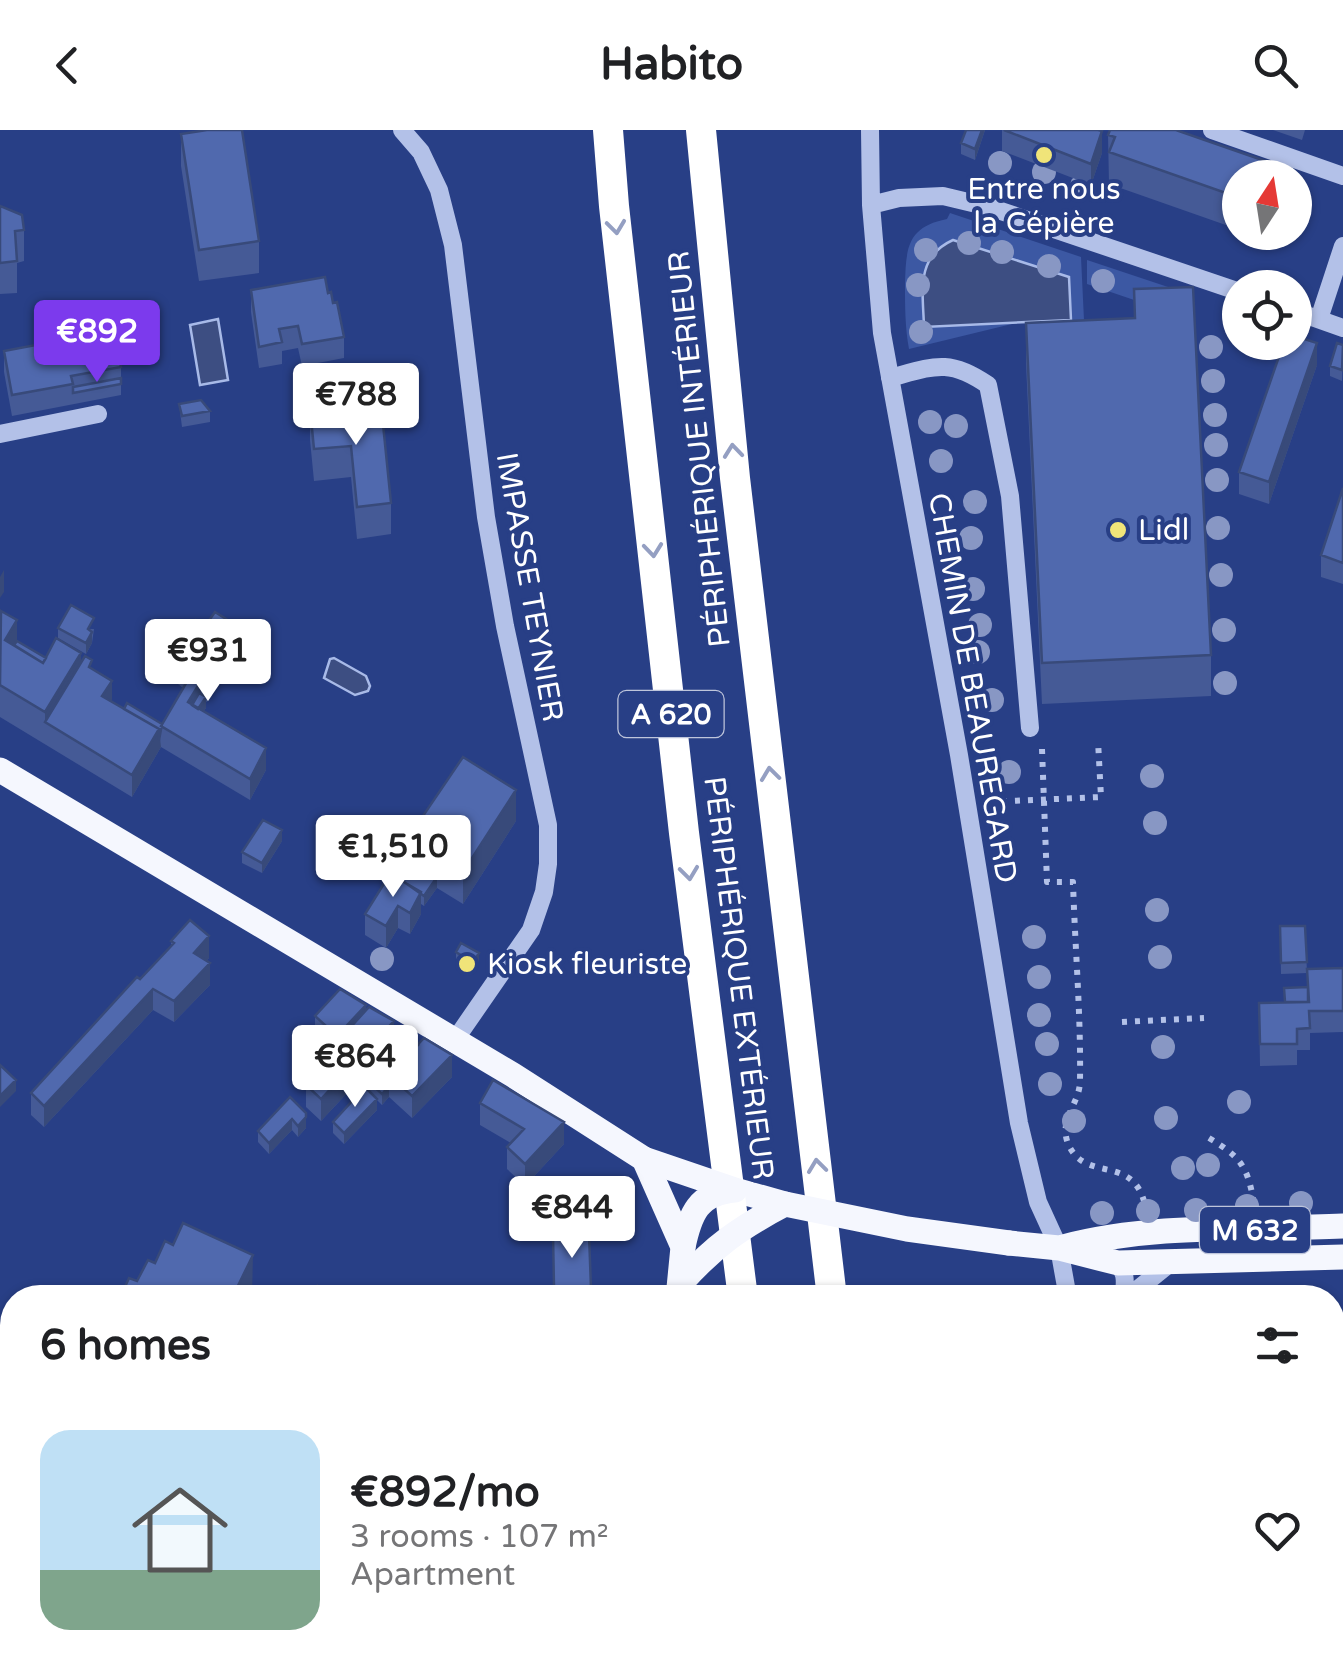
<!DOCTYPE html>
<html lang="en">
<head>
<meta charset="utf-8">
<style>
	:root { --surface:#fff; --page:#f6f6f6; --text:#202124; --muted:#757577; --accent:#7c3aed }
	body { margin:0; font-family:"Varela Round",sans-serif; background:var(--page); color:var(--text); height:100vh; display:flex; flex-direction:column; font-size:38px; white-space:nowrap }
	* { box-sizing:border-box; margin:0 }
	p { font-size:32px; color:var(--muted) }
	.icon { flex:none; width:55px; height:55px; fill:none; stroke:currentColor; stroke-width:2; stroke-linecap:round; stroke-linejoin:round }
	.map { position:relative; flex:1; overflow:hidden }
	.panel { position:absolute; left:0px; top:1155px; width:1345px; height:392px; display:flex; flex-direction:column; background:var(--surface); border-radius:40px 40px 0 0; box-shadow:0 2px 8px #0004 }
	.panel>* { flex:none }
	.needle { width:65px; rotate:12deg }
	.fabs { position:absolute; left:1222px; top:30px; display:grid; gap:20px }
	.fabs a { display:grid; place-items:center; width:90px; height:90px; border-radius:50%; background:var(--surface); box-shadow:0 2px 8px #0004; font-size:50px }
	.price { position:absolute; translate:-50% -85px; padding:0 22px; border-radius:10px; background:#fff; color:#222; font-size:32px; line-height:65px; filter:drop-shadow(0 2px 5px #0008) }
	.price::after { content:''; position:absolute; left:50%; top:60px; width:30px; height:22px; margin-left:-15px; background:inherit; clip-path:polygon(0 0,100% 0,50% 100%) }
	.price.current { background:var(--accent); color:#fff }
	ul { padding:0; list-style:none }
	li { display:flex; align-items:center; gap:30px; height:250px; padding:0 40px }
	li span { display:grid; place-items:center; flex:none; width:280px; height:200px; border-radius:30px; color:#555 }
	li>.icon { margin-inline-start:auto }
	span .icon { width:120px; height:120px; fill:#fffc; stroke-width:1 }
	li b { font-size:42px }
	h2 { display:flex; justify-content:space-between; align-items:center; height:120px; padding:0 40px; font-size:42px }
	header { display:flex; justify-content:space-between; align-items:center; height:130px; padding:0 40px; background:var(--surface); font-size:45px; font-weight:700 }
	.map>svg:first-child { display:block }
</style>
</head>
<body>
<header><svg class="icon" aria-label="back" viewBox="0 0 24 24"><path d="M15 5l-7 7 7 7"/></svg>Habito<svg class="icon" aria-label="search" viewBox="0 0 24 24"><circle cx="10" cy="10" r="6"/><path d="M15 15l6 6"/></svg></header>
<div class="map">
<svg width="1343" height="1547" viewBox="0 0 1343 1547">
	<rect width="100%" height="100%" fill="#283f86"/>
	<path fill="#3c58a3" d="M950 83 1081 127 1084 190H1071L1069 147 925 197 1016 193 909 219C905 197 905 176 905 154 906 118 907 97 947 89Z
		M1087 130 1192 165 1193 190 1087 154Z"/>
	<path fill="#3d4e82" stroke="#a8bae8" stroke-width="2.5" d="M953 110 1069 147 1071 190 924 197C923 162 915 127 953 110Z
		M218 189 228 250 200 255 190 195Z
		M334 528 366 546 370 556 368 561 355 565 324 548 330 529Z"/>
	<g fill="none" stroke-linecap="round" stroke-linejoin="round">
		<path stroke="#b3c1e8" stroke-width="6" stroke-dasharray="5 8" stroke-linecap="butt" d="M1042 619 1047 752H1073C1075 818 1081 885 1080 951 1080 974 1057 990 1069 1016 1087 1052 1130 1025 1144 1071L1150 1072
			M989 672 1101 667 1098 611
			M1122 892 1204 888
			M1209 1008C1241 1027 1248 1037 1254 1074"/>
		<path stroke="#b3c1e8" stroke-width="18" d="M402 0 421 22 439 60 453 115 486 387 505 496 548 695V734L544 762 531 800 455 910
			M870 0 871 75 882 203 959 625 1019 993 1038 1072 1059 1118 1068 1168
			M1212 0 1343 46
			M871 75 899 68 943 66 989 77 1240 162
			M1295 181 1343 198
			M1319 189 1343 116
			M890 248C934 236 949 228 988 255L1010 366 1030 598
			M0 304 98 284
			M1112 1129C1127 1138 1126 1152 1123 1168
			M1127 1168 1169 1134
			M602 1535 604 1547
			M1004 1547 1005 1535"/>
		<path stroke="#f5f7fe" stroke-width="25" d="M0 640 513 945 644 1029 683 1117 678 1168
			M735 1060 785 1074
			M1009 1113 1059 1118 1118 1133 1343 1127
			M1063 1117C1153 1093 1251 1100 1343 1096
			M350 1547 364 1535"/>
		<path stroke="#fff" stroke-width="30" d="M608 0 614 76 684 703 743 1168
			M701 0 735 348 832 1168
			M790 1535 792 1547
			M873 1535 875 1547"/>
		<path stroke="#f5f7fe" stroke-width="25" d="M644 1029 735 1060
			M683 1117C690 1084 698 1063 735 1060
			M681 1153C714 1116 741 1097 785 1074L907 1099 1009 1113"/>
	</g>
	<g fill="#8897c4">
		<circle cx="1000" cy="33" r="12"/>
		<circle cx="1044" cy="42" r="12"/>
		<circle cx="1082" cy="56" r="12"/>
		<circle cx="969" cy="113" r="12"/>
		<circle cx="926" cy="120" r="12"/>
		<circle cx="1002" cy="122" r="12"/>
		<circle cx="1049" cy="136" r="12"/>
		<circle cx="1103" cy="151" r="12"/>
		<circle cx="918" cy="155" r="12"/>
		<circle cx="921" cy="202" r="12"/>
		<circle cx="1211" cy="217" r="12"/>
		<circle cx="1213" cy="251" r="12"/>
		<circle cx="1215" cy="285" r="12"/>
		<circle cx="930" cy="292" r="12"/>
		<circle cx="956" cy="296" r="12"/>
		<circle cx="1216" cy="315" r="12"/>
		<circle cx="941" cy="331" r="12"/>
		<circle cx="1217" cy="350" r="12"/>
		<circle cx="975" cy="372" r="12"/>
		<circle cx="1218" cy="398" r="12"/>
		<circle cx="971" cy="408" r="12"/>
		<circle cx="1221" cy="445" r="12"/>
		<circle cx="973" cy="459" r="12"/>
		<circle cx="980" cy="495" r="12"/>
		<circle cx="1224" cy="500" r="12"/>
		<circle cx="978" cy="522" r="12"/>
		<circle cx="1225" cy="553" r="12"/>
		<circle cx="992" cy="570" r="12"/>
		<circle cx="1009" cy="642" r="12"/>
		<circle cx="1152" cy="646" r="12"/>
		<circle cx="1155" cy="693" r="12"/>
		<circle cx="1157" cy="780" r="12"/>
		<circle cx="1034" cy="807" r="12"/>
		<circle cx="1160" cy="827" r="12"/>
		<circle cx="382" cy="829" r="12"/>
		<circle cx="1039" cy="847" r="12"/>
		<circle cx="1039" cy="885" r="12"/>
		<circle cx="1047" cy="914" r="12"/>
		<circle cx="1163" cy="917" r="12"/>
		<circle cx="1050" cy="954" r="12"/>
		<circle cx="1239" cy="972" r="12"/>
		<circle cx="1166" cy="988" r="12"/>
		<circle cx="1074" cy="991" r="12"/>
		<circle cx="1208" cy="1035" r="12"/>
		<circle cx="1183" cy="1038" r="12"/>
		<circle cx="1301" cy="1073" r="12"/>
		<circle cx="1247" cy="1076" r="12"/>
		<circle cx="1196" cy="1080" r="12"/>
		<circle cx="1148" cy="1081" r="12"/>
		<circle cx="1102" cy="1083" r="12"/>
	</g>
	<path fill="#455a96" d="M966 0H985L975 30 961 24V13Z
		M1002 0 1102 23 1091 55 1002 21Z
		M1273 0H1305L1302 10Z
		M181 4 259 111V143L199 151 181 36Z
		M1108 5 1288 48H1240V100L1109 54Z
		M0 76 24 100V131L17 133V163L0 164Z
		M1248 102H1278L1274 112Z
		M1134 159 1211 525V566L1042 574 1026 234V193L1134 188Z
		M251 160 328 163 333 173 344 207V228L302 236 298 218 282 221V234L259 238 251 182Z
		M94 208 121 237V265L12 286 4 242V221L80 217 94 215Z
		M1343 215 1342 251 1330 246V236Z
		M1317 235 1269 374 1239 364V342Z
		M179 274 210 281V292L182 297Z
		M310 278 370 296 391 373V404L357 409 351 347 314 351 310 310Z
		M1343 358V454L1321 447V425Z
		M0 481 17 511 46 528 81 533 92 539 112 571 124 579 162 594 183 558 178 554V544L168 538V516L184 511H226L224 513V529L212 550V565L208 571 206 572V578L203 582 266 640 250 670 161 617 132 667 0 587Z
		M58 498 94 499 92 513 86 524 58 508Z
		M516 691 463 774 437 758 424 776 421 774V784L410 804 398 798 386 818 365 805V784L397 748 408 731V708Z
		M282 711 262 743 242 733V722Z
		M1280 796H1305L1307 843 1281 844Z
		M171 811 209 828 206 831 210 855 174 892 153 880 44 997 31 985V963L171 817Z
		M456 822 479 834 473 844 456 833Z
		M1343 838V902L1310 903V920H1297V935L1260 936 1259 873 1284 872 1307 857Z
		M366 879 394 913 321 991 306 977V955L316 944V935L329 920 315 907V886Z
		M418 915 452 947 412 988 389 967 382 975 377 970V980L344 1014 333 1003V992L370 962V953Z
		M290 967 306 998 298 1007 292 1000 269 1024 258 1012V1001Z
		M480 973 564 1014 525 1056 507 1039V1017L511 1013 480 995Z
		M553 1104H589L591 1168H554Z
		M1343 1220V1302H1332V1242Z
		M12 1357V1383L6 1378V1367Z
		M82 1535H145L140 1547H82Z
		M211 1535H283V1547H239Z
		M464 1535H559L575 1547H479L464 1540Z
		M1078 1535H1149L1148 1547H1078Z"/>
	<path fill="#384a7a" d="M982 0H985L975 30V19Z
		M1102 1V23L1091 55V34Z
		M1317 213V235L1269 374V352Z
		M4 440V462L0 468V447Z
		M226 489 224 529 212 550V565L208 571V535L217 503Z
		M17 490V522L5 510Z
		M92 502V513L86 524V513Z
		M81 523V555L45 592V582Z
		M112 551V572L102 566Z
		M201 551V572L193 586 188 572Z
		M206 567V578L194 597V587Z
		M159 599 161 617 132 667V645Z
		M266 618V640L250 670V649Z
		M516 660V691L463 774V742Z
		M282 700V711L262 743V733Z
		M437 747V758L424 776V766Z
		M421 762V784L410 804V783Z
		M398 776V798L386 818V796Z
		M209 806V828L194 845V823Z
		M479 823V834L473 844V833Z
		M210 833V855L174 892V871Z
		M153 859V880L44 997V976Z
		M366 875V897L337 928V906Z
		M394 891V913L321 991V969Z
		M452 925V947L412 988V966Z
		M16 950V961L0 977V966Z
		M389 956V967L382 975V964Z
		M377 969V980L344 1014V1003Z
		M306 987V998L298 1007V996Z
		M292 989V1000L269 1024V1013Z
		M564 992V1014L525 1056V1034Z
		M253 1125 252 1168H232Z
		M134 1535H138V1547H129Z
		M140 1535H145L139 1547V1537Z
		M270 1535H283V1547H270Z"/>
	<path fill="#5069ae" stroke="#384a7a" stroke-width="2.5" d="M207 0H242L259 111 199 120 181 4Z
		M966 0H982L975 19 961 13Z
		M1004 0H1098L1102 1 1091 34Z
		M1110 0H1176L1288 39 1286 48H1240V68L1109 22 1115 7 1108 5Z
		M0 76 22 85 24 100 15 101 17 131 0 133Z
		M325 147 328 163 331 162 333 173 337 172 344 207 302 214 298 196 279 199 282 212 259 217 251 160Z
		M1193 157 1211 525 1042 533 1026 193 1135 188 1134 159Z
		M114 204 121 237 71 246 73 254 12 265 4 221 78 207 80 217 95 214 94 208Z
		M1295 206 1317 213 1269 352 1239 342 1284 212H1295Z
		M1337 213 1343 215 1342 240 1330 236Z
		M121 248V254L73 263V257Z
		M201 270 210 281 182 286 179 274Z
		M369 273 370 296 383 294 391 373 357 377 351 316 314 319 310 278Z
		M1343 358V433L1321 425Z
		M71 475 94 488 88 499 92 502 86 513 58 498Z
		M1 481 17 490 5 510 43 533 56 508 81 523 45 582 0 555Z
		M215 482 226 489 217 503 224 508 208 535 212 544 208 550 201 551 188 572 266 618 250 649 161 596 192 543 178 533 182 525 168 516 175 504 184 511 196 490 205 496Z
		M17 511 46 528 43 533 14 515Z
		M85 526 92 530 89 537 112 551 102 566 159 599 132 645 45 592Z
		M199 563 206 567 198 579 192 575Z
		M127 573 162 594 159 610V599L124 579Z
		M463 627 516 660 463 742 408 708Z
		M263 690 282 700 262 733 242 722Z
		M409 730 437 747 424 766 397 747Z
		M390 744 421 762 410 783 398 776 386 796 365 784Z
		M190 790 209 806 194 823 210 833 174 871 153 859 44 976 31 963 137 847 140 849 174 813 171 811Z
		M1280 796H1305L1307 832 1281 833Z
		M461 813 479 823 473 833 456 822Z
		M1343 838V881H1309L1310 898 1297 899V914H1260L1259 873 1309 872 1307 839Z
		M1308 857V872H1285L1284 858Z
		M340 859 366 875 337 906 315 886Z
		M369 877 394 891 321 969 306 955 320 939 316 935Z
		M424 908 452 925 412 966 389 945Z
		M409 910 418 915 389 945V956L382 964 370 953Z
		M0 935 16 950 0 966Z
		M493 950 564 992 525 1034 507 1017 524 999 480 973Z
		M365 957 377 969 344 1003 333 992Z
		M290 967 306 983V987L298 996 292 989 269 1013 258 1001Z
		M183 1093 253 1125 232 1168H120L129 1148 137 1151 148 1130 155 1133 165 1111 173 1115Z
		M553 1104H589L591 1158H554Z
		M317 1156 320 1168H301L305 1163Z
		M1334 1220H1343V1281L1332 1280Z
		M12 1357V1372L6 1367Z
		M88 1535H134L129 1547H115Z
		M500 1535H559L575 1542 573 1547H525Z"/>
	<defs><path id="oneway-chevron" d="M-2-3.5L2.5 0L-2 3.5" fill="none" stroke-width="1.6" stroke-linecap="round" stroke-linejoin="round" transform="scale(2.5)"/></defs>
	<g stroke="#949fc2">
		<use href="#oneway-chevron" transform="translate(616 97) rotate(83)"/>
		<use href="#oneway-chevron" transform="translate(733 321) rotate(-96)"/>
		<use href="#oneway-chevron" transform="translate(653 420) rotate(84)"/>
		<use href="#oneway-chevron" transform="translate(770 644) rotate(-97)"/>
		<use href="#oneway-chevron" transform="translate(689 743) rotate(83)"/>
		<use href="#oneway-chevron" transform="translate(817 1036) rotate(-97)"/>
	</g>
	<g fill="#f0e479" stroke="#283f86" stroke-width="4">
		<circle cx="1044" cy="25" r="10"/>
		<circle cx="1118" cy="400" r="10"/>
		<circle cx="467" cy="834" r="10"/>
	</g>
	<g text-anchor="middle" stroke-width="8" stroke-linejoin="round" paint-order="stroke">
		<g fill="#283f86" stroke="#bec5db" stroke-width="2.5">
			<rect x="618.5" y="561" width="105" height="46" rx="8"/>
			<rect x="1200" y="1077" width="110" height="46" rx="8"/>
		</g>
		<g font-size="28" font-weight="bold" fill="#fff">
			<text x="671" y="594">A 620</text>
			<text x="1255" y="1110">M 632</text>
		</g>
		<g font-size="30" fill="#fff" stroke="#283f86" text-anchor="start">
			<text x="1044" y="69" text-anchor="middle">Entre nous<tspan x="1044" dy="34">la Cépière</tspan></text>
			<text x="1138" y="410">Lidl</text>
			<text x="487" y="844">Kiosk fleuriste</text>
		</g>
		<g font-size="30" fill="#fff" stroke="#283f86">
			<text transform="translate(699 319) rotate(-96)" y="10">PÉRIPHÉRIQUE INTÉRIEUR</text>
			<text transform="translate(530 457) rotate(80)" y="10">IMPASSE TEYNIER</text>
			<text transform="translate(973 558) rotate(80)" y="10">CHEMIN DE BEAUREGARD</text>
			<text transform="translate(739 848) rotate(83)" y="10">PÉRIPHÉRIQUE EXTÉRIEUR</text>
		</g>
	</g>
</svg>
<div class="fabs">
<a><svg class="needle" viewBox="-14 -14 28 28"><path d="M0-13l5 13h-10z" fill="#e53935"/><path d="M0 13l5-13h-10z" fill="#757577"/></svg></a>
<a><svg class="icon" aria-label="locate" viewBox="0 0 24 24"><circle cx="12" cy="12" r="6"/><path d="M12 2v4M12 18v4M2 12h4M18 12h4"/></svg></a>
</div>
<b class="price current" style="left:97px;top:255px">€892</b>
<b class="price" style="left:356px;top:318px">€788</b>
<b class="price" style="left:208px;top:574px">€931</b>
<b class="price" style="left:393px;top:770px">€1,510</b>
<b class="price" style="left:355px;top:980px">€864</b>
<b class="price" style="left:572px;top:1131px">€844</b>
<section class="panel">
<h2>6 homes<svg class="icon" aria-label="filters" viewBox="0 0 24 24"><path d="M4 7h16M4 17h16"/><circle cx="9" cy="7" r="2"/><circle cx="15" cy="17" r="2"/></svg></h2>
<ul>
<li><span style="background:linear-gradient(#bfe0f5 70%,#7fa58c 0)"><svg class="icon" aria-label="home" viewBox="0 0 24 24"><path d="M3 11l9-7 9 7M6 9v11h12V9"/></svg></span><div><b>€892/mo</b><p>3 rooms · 107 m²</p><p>Apartment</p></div><svg class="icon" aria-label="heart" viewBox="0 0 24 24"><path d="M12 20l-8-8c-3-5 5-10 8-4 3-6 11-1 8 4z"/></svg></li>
</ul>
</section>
</div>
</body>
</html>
